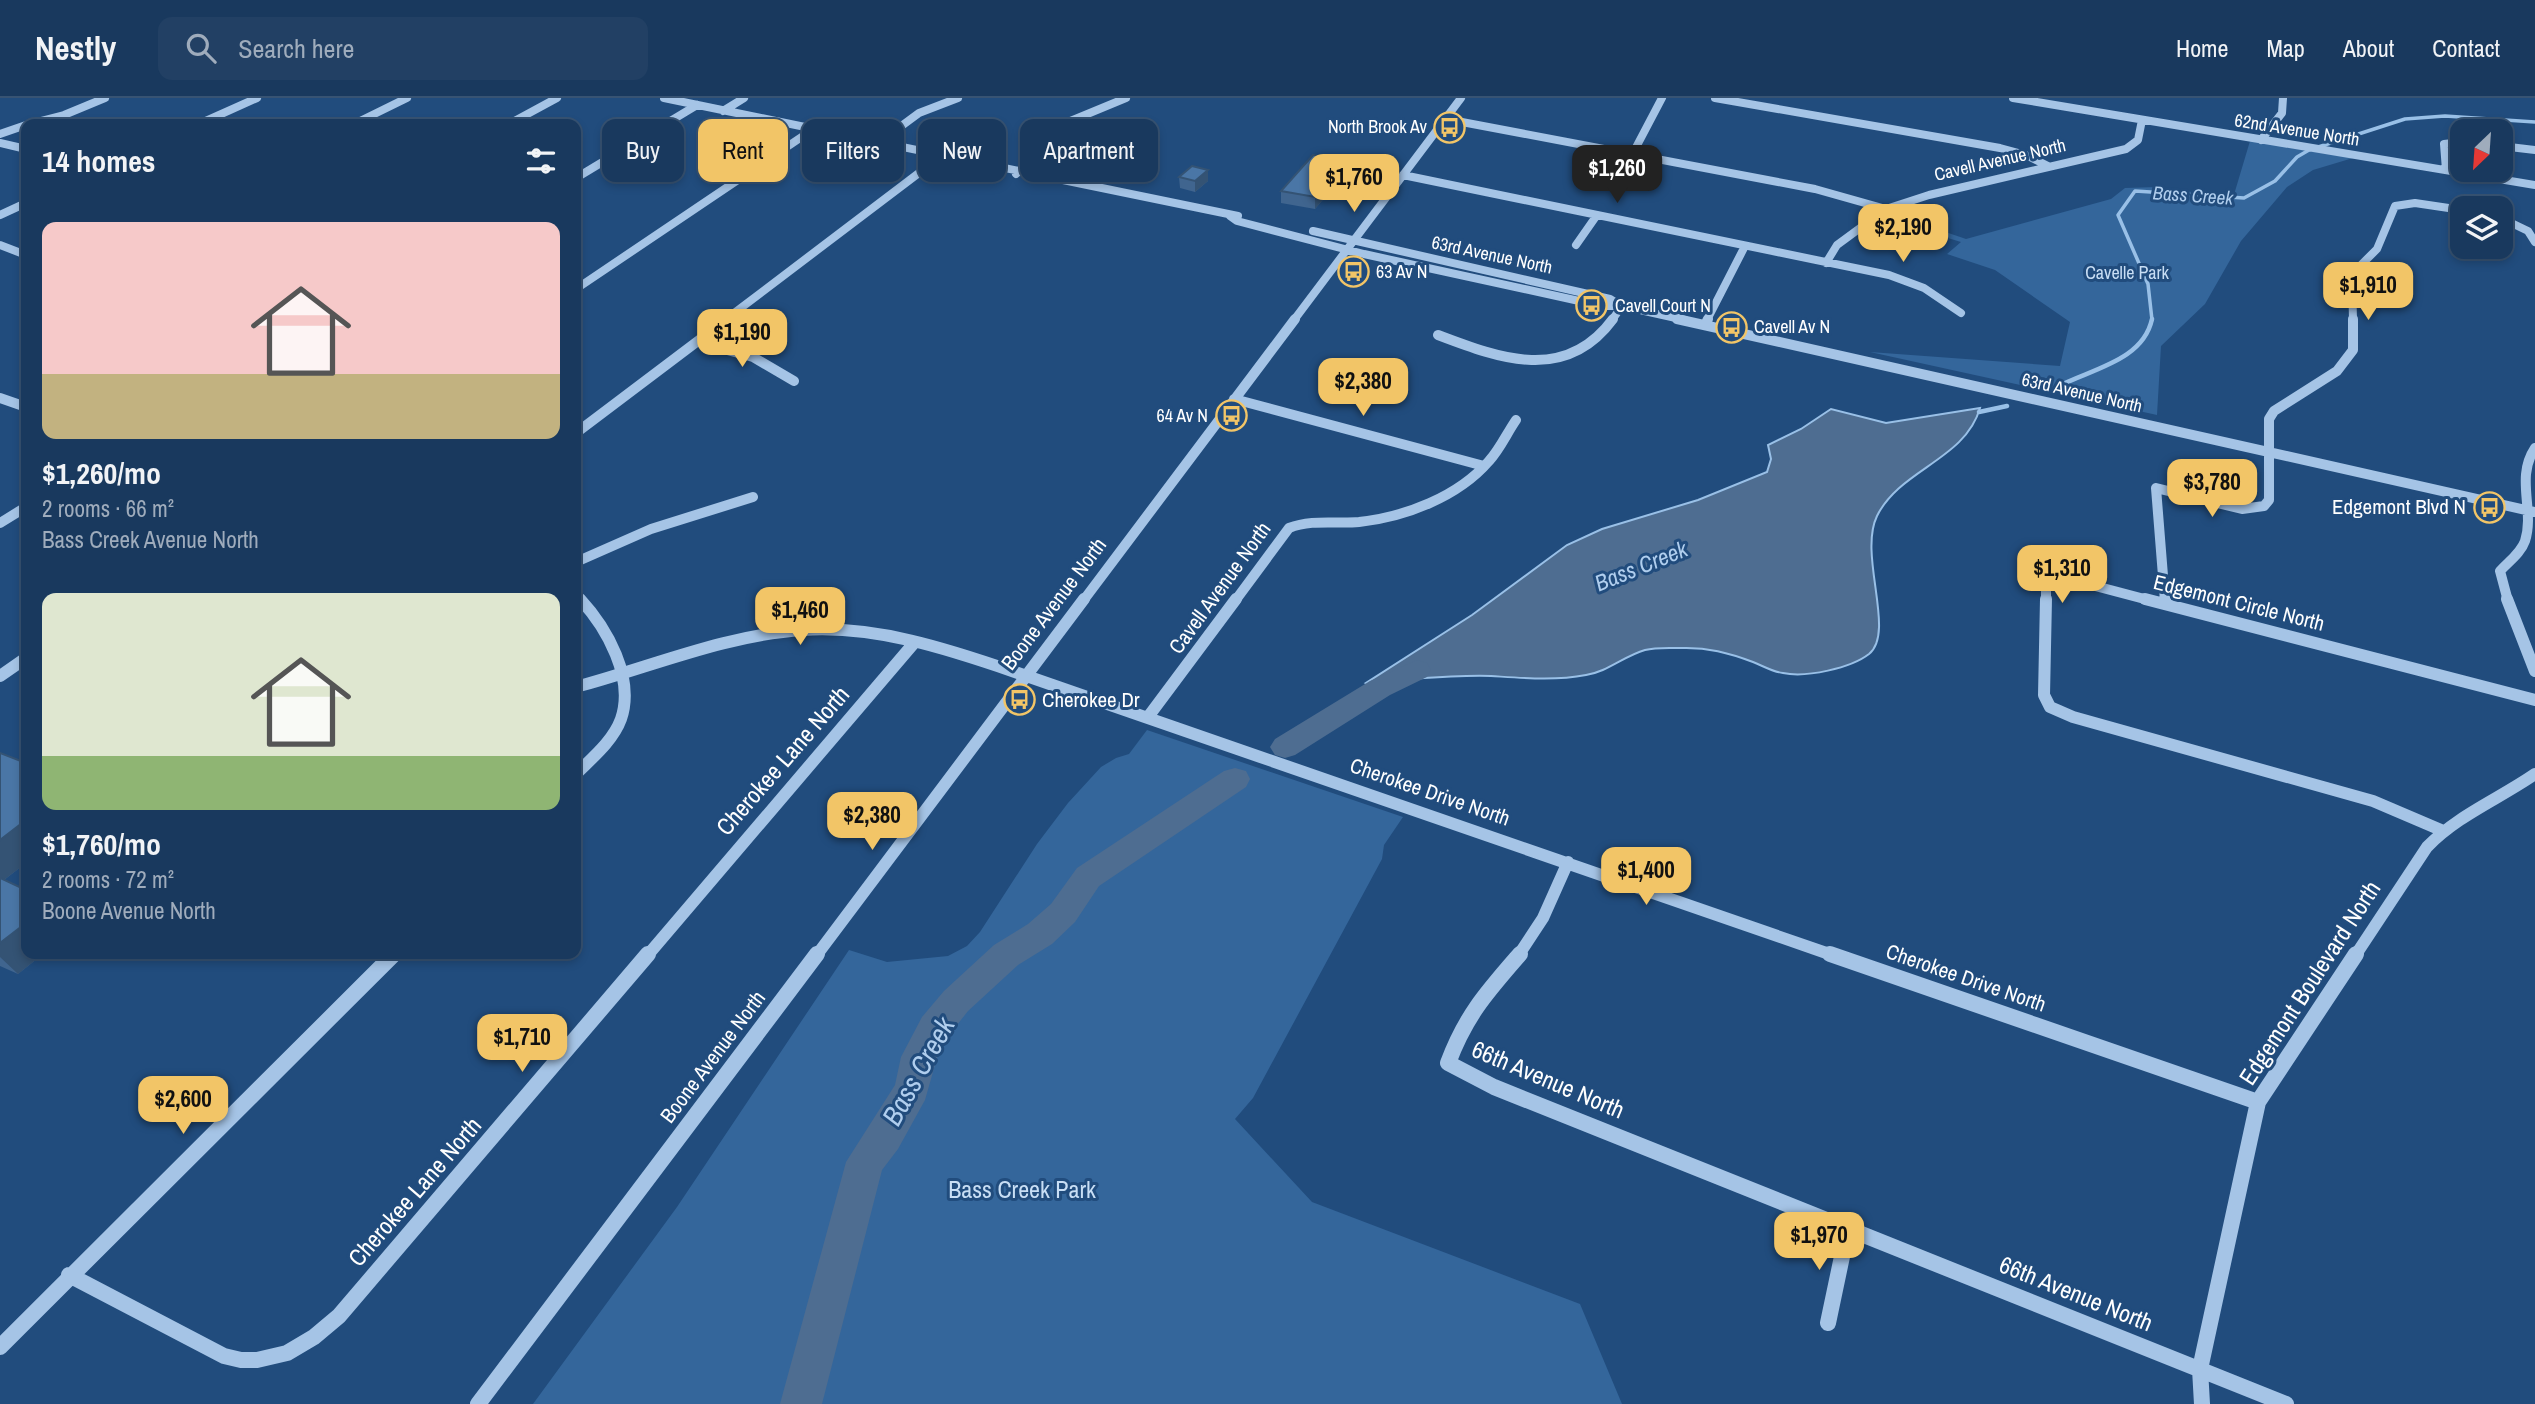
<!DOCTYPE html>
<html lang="en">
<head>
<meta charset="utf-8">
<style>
	:root { --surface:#19395e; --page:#224064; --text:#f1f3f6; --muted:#9facbc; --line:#375373; --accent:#f2c567 }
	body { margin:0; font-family:"Archivo Narrow",sans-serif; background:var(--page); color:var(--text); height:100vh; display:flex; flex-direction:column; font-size:26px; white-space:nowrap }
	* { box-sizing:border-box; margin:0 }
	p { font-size:23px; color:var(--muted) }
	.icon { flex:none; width:38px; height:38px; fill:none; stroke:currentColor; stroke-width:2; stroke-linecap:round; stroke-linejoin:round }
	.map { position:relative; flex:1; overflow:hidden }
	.panel { position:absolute; left:21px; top:21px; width:560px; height:840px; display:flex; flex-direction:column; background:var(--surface); border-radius:14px; box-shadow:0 4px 10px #0003,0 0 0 2px var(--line) }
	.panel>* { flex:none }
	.top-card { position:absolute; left:602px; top:21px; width:665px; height:63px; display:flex; gap:14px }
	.needle { width:46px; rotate:205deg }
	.buttons { position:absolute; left:2450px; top:21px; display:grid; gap:14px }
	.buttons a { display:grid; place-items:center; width:63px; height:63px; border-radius:14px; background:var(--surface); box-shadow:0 4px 10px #0003,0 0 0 2px var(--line); font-size:35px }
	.price { position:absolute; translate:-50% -60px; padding:0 16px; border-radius:14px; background:var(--accent); color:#111; font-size:23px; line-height:46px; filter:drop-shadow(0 2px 4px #0008) }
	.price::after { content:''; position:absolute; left:50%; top:42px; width:21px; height:16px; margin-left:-10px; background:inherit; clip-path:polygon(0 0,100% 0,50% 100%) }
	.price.selected { background:#222; color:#fff }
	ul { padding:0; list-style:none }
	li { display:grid; align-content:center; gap:14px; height:371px; padding:0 21px }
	li span { display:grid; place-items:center; height:217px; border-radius:14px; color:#555 }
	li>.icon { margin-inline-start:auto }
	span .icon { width:126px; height:126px; fill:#fffc; stroke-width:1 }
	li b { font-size:30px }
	h2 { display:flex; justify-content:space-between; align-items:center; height:84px; padding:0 21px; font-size:30px }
	.tag { padding:0 24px; border-radius:14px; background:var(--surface); box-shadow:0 4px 10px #0003,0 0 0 2px var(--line); font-size:24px; line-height:63px }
	.tag.selected { background:var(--accent); color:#111 }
	header { display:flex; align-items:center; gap:42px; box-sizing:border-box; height:98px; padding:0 35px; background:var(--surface); border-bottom:2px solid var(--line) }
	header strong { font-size:33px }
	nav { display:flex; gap:38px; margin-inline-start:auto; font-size:24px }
	.search { width:490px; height:63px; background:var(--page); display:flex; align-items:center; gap:18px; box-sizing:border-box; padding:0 24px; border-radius:14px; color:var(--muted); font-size:26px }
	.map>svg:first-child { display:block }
</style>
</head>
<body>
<header>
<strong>Nestly</strong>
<div class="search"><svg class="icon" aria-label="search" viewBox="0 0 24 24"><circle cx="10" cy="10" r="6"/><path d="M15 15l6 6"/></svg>Search here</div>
<nav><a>Home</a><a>Map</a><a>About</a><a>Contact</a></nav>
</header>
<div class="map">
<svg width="2535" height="1306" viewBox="0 0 2535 1306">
	<rect width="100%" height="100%" fill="#214c7d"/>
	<path fill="#34669b" d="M2250 43 2353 60 2313 72 2287 89 2241 143 2205 206 2161 248 2157 317 1870 254 2060 268 2070 224 1995 172 1947 156 1961 144 1885 121 1893 116 1966 141 2111 101 2125 90 2158 89 2233 100Z
		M1147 632 1403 719 1384 747 1382 761 1253 1000 1235 1021 1312 1104 1580 1206 1622 1306H533L677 1109 849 852 887 864 948 858 967 848 980 834 1037 746 1068 705 1101 669 1116 660 1129 656Z"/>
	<path fill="#4e6d91" stroke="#99c0e7" stroke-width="2" d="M1980 310C1965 362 1900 371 1877 418 1858 457 1896 534 1869 556 1851 570 1806 580 1783 575 1773 574 1763 568 1753 564 1729 555 1707 549 1681 550 1670 550 1656 549 1645 552 1624 558 1607 574 1586 577 1555 583 1523 580 1491 578 1465 577 1439 579 1412 581 1393 583 1386 591 1366 585L1472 517 1567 447 1602 431 1698 402 1767 374 1771 361 1768 347 1801 331 1831 311 1886 325Z"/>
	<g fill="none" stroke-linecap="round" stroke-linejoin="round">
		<path stroke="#99c0e7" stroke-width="3.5" d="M2152 222 2148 186 2118 117 2135 93 2244 100 2275 83 2297 59 2309 52 2405 21 2445 18 2535 24"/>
		<path stroke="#99c0e7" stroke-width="4.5" d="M2057 289C2091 271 2143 263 2152 221
			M1979 314 2007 308"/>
		<path fill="#4e6d91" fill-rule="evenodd" d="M1417 562 1427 565 1431 572 1427 579 1390 597 1295 657 1285 660 1275 657 1270 649 1275 641 1370 583Z
			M1235 670 1246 673 1250 681 1246 689 1099 788 1075 824 1052 846 1018 867 968 913 946 941 937 960 925 1002 898 1051 882 1072 822 1306H780L846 1064 895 987 901 959 922 919 944 893 994 847 1028 826 1051 806 1077 770 1224 673Z"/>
		<path stroke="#a5c4e6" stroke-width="8" d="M664 0 1238 118
			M1715 0 2000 50 2026 57 2048 68
			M2013 0 2535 87
			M723 13 744 0
			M1446 21 1815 91 1886 111
			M29 26 64 17 105 0
			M199 26 257 0
			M354 26 407 0
			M509 26 557 0
			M0 36 26 27
			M2261 42 2282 15 2283 0
			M0 45 26 51
			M877 46 919 15 958 0
			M2501 48 2535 52
			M1632 57 1662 0
			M2446 72 2444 46 2462 44
			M1016 76 1044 52 1068 24 1126 0
			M1403 77 1889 177 1924 190 1961 215
			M576 80 697 7
			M0 117 26 105
			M1230 118 1237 123 1364 156 1602 208H1622L1685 222
			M2501 120 2528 133 2535 144
			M1313 133 1610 201 1618 206
			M0 147 26 157
			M1576 147 1597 117
			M1826 165 1837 147 1886 111 1929 97 2126 51 2138 42 2142 22
			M576 191 812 32
			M725 222 940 59
			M1294 222 1461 0
			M1612 222 1622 208
			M1707 222 1745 148
			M2353 222 2352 180 2355 173 2377 151 2395 108 2415 105 2462 112"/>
		<path stroke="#a5c4e6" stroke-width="10" d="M1677 221 2535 414
			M1705 227 1708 221
			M1438 237C1501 261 1566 285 1613 221
			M698 244 753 259 794 283
			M0 300 26 309
			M1234 301 1484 368
			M576 335 727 221
			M0 425 26 409
			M576 464 651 431 753 399
			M576 496 582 503
			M1083 503 1295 221
			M1235 503 1289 430C1312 421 1335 426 1359 424 1405 419 1458 399 1489 363 1500 351 1507 335 1516 322
			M2046 503V486L2052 481 2065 480 2152 503
			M2165 503 2156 390 2242 411 2264 408 2269 402V321L2274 313 2337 273 2353 252V221
			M2508 503 2500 473C2508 464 2521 455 2525 443 2535 412 2515 380 2535 350"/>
		<path stroke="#a5c4e6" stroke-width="12" d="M2046 501 2044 597 2050 609 2073 619 2373 703 2441 732
			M2145 501 2535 602
			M2165 501V506
			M2507 501 2535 573
			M0 578 26 560
			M576 589C651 569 725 537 803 532 875 527 948 551 1015 574L1835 858
			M1148 619 1236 501
			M576 676C592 660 613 643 621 621 635 580 607 530 580 501
			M647 858 914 545
			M816 858 1084 501
			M1518 858 1543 820 1568 764
			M2355 858 2427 749C2458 717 2499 701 2535 676"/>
		<path stroke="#a5c4e6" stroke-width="16" d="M1520 856C1487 894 1466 917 1448 965L1494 989 2286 1306
			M1830 856 2258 1004
			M69 1177 224 1258 241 1262H257L287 1255 314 1239 339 1218 648 856
			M1828 1225 1848 1130
			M0 1249 394 856
			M478 1306 817 856
			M2202 1306 2200 1271 2258 1004 2356 856"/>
	</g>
	<path fill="#40658f" d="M1344 73 1338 80V84L1315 111 1281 105V93Z
		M1179 79 1208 83 1195 94 1180 90Z
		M0 655 26 765 4 782 26 856H43L18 876 0 868Z"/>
	<path fill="#345374" d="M1344 62V73L1338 80V84L1315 111V99Z
		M1208 72V83L1195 94V83Z
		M26 722V765L0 785V742Z
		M26 825V856H43L18 876 0 859V845Z"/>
	<path fill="#4a76a6" stroke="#345374" stroke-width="2" d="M1313 57 1344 62 1335 72 1338 73 1315 99 1281 93Z
		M1192 68 1208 72 1195 83 1179 79Z
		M0 655 26 665V722L0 742Z
		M0 780 26 792V825L0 845Z"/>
	<defs>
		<symbol id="bus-ring" viewBox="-11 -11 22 22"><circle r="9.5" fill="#214c7d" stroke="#f2c567" stroke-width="1.5"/><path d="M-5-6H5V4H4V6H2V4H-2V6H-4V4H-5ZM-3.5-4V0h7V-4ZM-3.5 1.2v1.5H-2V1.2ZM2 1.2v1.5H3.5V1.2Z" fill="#f2c567"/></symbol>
	</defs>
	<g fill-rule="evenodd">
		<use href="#bus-ring" x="1432" y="12" width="35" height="35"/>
		<use href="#bus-ring" x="1336" y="156" width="35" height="35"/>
		<use href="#bus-ring" x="1574" y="190" width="35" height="35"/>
		<use href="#bus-ring" x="1714" y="212" width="35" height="35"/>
		<use href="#bus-ring" x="1214" y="300" width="35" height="35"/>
		<use href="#bus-ring" x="2472" y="392" width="35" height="35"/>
		<use href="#bus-ring" x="1002" y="584" width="35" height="35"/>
	</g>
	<g text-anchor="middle" stroke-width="6" stroke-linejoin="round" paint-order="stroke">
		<g font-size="18" fill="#fff" stroke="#214c7d" text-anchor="start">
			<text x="1427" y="35" text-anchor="end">North Brook Av</text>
			<text x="1376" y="180">63 Av N</text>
			<text x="1615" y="214">Cavell Court N</text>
			<text x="1754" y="235">Cavell Av N</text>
			<text x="1208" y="324" text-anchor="end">64 Av N</text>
		</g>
		<g font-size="18" fill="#fff" stroke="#214c7d">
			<text transform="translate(2297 32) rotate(9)" y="6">62nd Avenue North</text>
			<text transform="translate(2000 62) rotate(-13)" y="6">Cavell Avenue North</text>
			<text transform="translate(1492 157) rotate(12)" y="6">63rd Avenue North</text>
			<text transform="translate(2082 295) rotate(13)" y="6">63rd Avenue North</text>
		</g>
		<g font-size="18" fill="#c8def5" stroke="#214c7d">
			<text x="2127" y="181">Cavelle Park</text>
		</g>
		<g font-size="19" font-style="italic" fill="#b0ceee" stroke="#214c7d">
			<text transform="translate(2193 97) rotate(4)" y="7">Bass Creek</text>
		</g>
		<g font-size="21" fill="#fff" stroke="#214c7d" text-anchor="end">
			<text x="2466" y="416">Edgemont Blvd N</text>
			<text x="1042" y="609" text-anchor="start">Cherokee Dr</text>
		</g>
		<g font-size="21" fill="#fff" stroke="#214c7d">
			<text transform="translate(1220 490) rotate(-54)" y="7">Cavell Avenue North</text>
			<text transform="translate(2239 505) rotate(14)" y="7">Edgemont Circle North</text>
			<text transform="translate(1054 506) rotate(-53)" y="7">Boone Avenue North</text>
			<text transform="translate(1430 694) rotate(19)" y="7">Cherokee Drive North</text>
			<text transform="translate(1966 880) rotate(19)" y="7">Cherokee Drive North</text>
			<text transform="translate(713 959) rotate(-53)" y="7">Boone Avenue North</text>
		</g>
		<g font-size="23" font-style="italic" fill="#b0ceee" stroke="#214c7d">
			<text transform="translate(1641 468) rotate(-22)" y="8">Bass Creek</text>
		</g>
		<g font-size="24" fill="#fff" stroke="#214c7d">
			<text transform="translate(783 663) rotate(-49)" y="8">Cherokee Lane North</text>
			<text transform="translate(2310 885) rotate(-57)" y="8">Edgemont Boulevard North</text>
			<text transform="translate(1548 982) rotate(23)" y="8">66th Avenue North</text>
			<text transform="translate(415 1094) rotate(-49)" y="8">Cherokee Lane North</text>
			<text transform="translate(2076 1196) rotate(22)" y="8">66th Avenue North</text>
		</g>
		<g font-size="24" fill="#c8def5" stroke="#214c7d">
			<text x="1022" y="1100">Bass Creek Park</text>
		</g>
		<g font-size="28" font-style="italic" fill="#b0ceee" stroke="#214c7d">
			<text transform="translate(918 973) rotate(-61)" y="10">Bass Creek</text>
		</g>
	</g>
</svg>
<div class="buttons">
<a><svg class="needle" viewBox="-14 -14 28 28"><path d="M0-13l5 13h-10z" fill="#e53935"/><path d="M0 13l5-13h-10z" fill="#9facbc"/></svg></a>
<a><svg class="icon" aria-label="layers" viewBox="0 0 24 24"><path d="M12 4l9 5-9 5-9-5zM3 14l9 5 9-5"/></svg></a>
</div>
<b class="price selected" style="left:1617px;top:107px">$1,260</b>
<b class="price" style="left:1354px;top:116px">$1,760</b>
<b class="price" style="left:1903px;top:166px">$2,190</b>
<b class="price" style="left:2368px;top:224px">$1,910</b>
<b class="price" style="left:742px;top:271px">$1,190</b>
<b class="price" style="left:1363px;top:320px">$2,380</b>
<b class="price" style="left:2212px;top:421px">$3,780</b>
<b class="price" style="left:2062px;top:507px">$1,310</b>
<b class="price" style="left:800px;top:549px">$1,460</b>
<b class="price" style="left:872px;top:754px">$2,380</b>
<b class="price" style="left:1646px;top:809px">$1,400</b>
<b class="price" style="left:522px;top:976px">$1,710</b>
<b class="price" style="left:183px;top:1038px">$2,600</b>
<b class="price" style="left:1819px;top:1174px">$1,970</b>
<div class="top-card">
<a class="tag">Buy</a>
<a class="tag selected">Rent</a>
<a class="tag">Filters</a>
<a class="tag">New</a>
<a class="tag">Apartment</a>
</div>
<section class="panel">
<h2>14 homes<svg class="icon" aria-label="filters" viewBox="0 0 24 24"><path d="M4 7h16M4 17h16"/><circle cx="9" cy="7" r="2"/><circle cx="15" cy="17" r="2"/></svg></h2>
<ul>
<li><span style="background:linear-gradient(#f6c9c9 70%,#c2b280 0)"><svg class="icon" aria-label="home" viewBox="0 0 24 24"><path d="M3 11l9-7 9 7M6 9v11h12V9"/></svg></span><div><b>$1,260/mo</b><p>2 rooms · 66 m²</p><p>Bass Creek Avenue North</p></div></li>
<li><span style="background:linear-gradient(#dfe7d0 75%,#8fb573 0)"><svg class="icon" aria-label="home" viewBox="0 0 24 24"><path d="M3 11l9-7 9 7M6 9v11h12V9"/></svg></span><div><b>$1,760/mo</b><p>2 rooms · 72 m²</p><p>Boone Avenue North</p></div></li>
</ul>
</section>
</div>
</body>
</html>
